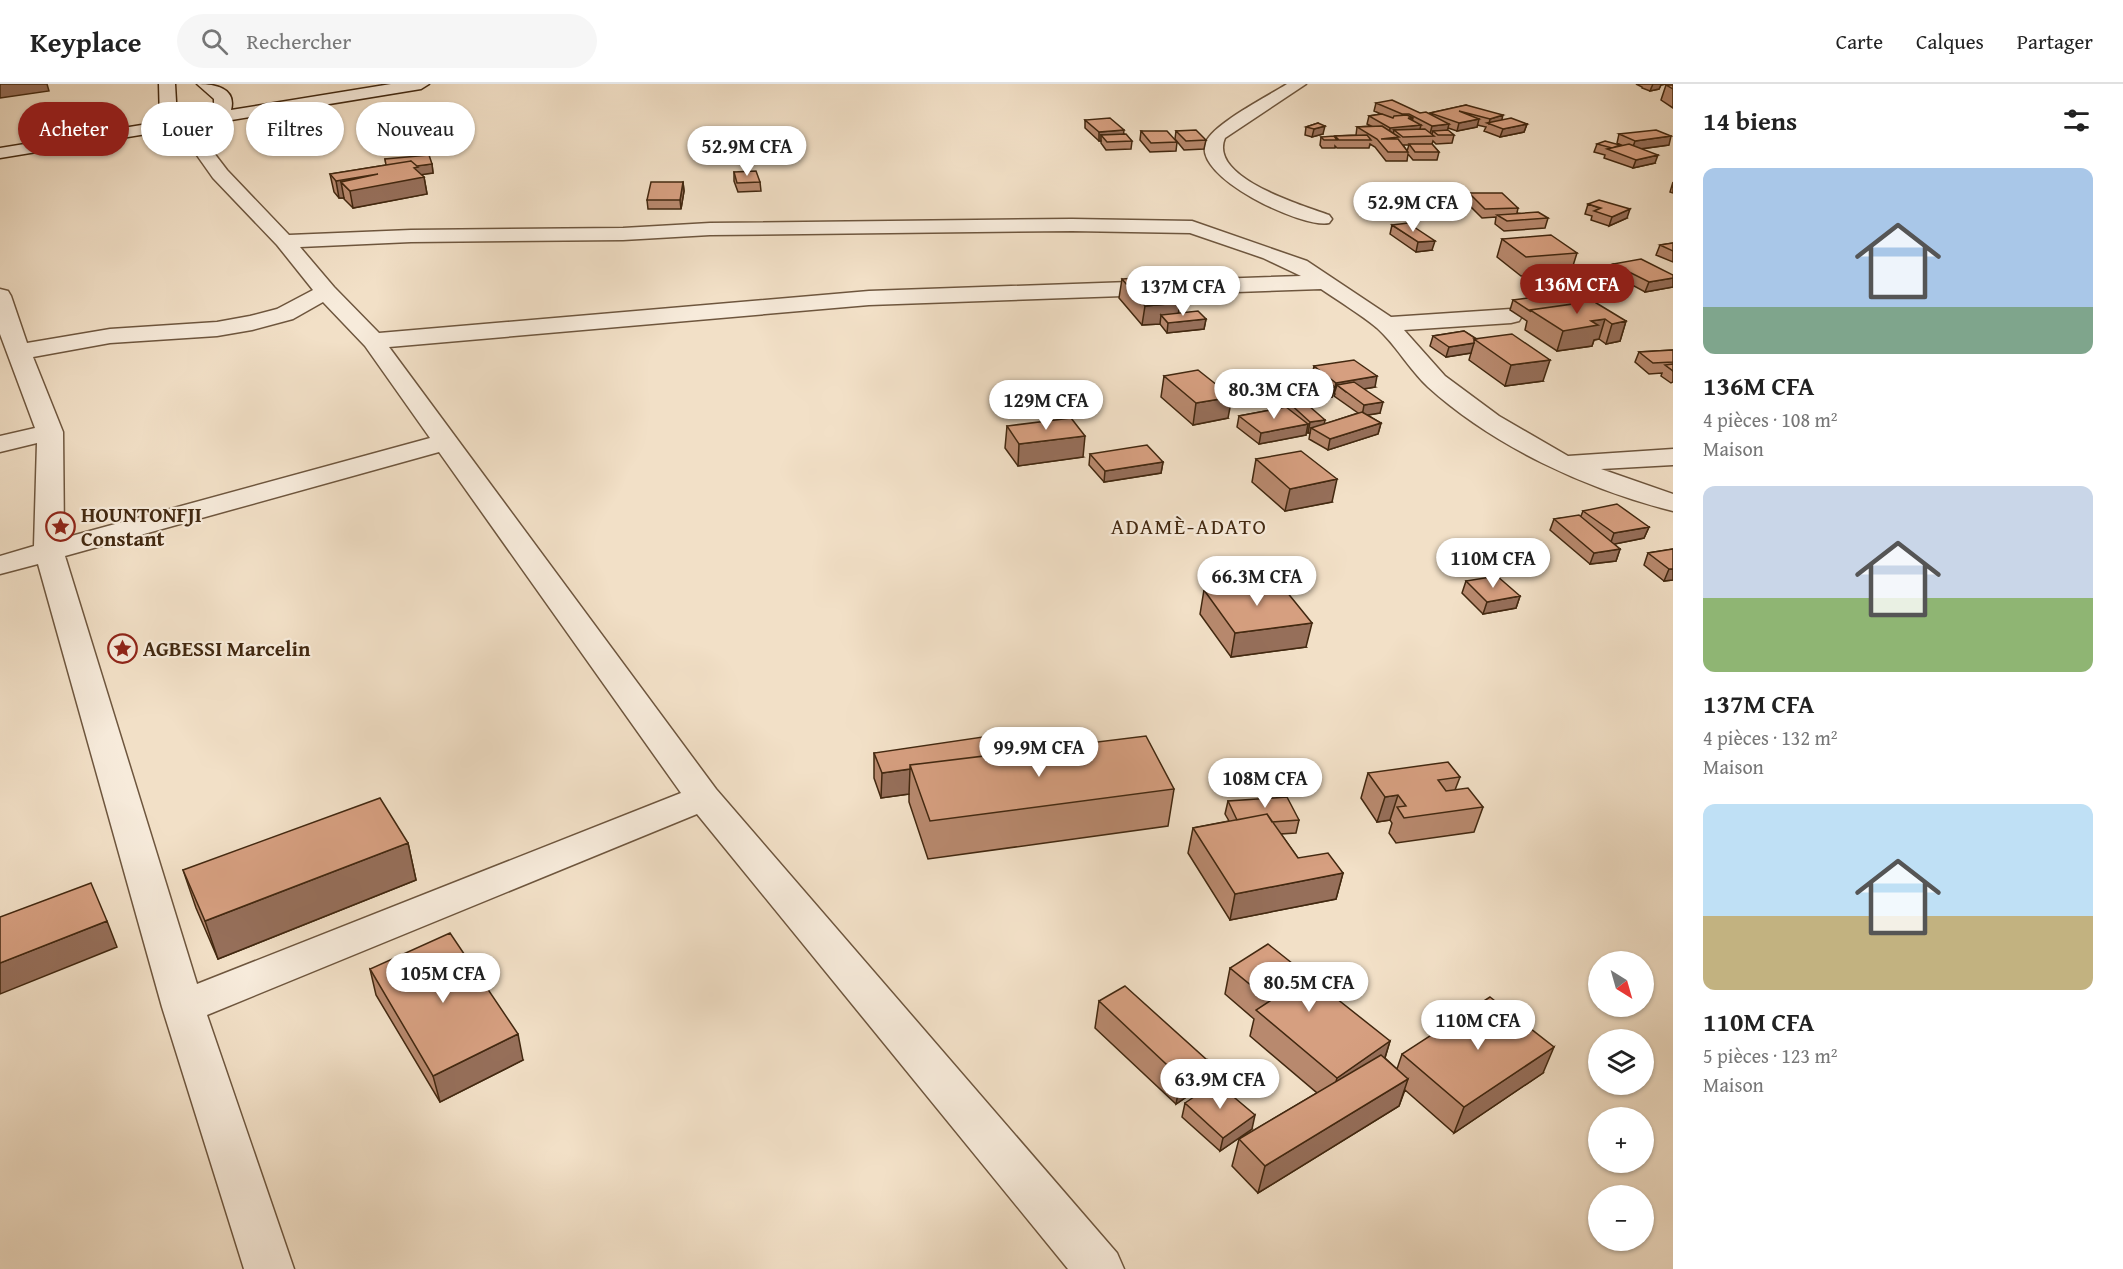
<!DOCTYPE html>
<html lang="fr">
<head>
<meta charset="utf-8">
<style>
	:root { --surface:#fff; --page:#f6f6f6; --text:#222; --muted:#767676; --line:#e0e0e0; --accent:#8f2418 }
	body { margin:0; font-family:"Gentium Book Plus",serif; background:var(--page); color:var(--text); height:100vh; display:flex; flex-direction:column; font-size:22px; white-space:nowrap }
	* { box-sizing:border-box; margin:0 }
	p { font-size:20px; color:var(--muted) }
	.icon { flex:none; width:33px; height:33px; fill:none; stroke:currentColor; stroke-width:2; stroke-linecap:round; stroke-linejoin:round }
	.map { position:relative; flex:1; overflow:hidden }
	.side { display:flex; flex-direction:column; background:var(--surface); width:450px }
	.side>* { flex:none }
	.guide { position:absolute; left:18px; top:18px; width:570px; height:54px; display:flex; gap:12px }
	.needle { width:39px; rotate:143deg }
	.tools { position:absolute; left:1588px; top:867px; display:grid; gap:12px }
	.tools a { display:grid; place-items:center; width:66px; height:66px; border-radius:50%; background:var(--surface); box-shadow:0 2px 4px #0004; font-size:30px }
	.price { position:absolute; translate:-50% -51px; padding:0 14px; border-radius:21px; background:#fff; color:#222; font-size:20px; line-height:39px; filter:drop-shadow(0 2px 3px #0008) }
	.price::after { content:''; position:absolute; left:50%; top:36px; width:18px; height:14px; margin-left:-9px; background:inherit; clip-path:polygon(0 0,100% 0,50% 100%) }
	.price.on { background:var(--accent); color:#fff }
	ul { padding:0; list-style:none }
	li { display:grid; align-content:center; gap:12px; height:318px; padding:0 30px }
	li span { display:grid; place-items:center; height:186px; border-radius:12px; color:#555 }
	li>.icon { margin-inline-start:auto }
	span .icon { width:108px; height:108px; fill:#fffc; stroke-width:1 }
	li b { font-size:26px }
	h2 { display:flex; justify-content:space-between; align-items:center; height:72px; padding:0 30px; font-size:26px }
	.tag { padding:0 21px; border-radius:27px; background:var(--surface); box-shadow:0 2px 4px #0004; font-size:21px; line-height:54px }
	.tag.on { background:var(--accent); color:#fff }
	header { display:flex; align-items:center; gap:36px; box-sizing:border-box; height:84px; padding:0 30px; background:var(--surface); border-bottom:2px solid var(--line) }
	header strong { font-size:28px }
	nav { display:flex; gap:33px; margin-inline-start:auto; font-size:21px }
	.search { width:420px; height:54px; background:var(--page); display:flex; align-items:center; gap:15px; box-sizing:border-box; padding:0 21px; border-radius:33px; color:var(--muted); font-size:22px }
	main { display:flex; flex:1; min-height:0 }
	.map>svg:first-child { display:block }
</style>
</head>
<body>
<header>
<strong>Keyplace</strong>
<div class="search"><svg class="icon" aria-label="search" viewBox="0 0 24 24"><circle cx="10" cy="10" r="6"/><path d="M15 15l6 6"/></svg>Rechercher</div>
<nav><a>Carte</a><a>Calques</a><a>Partager</a></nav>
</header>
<main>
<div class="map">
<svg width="1673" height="1185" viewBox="0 0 1673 1185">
	<rect width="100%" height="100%" fill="#f2e0c7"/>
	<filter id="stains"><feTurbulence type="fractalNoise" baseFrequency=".00333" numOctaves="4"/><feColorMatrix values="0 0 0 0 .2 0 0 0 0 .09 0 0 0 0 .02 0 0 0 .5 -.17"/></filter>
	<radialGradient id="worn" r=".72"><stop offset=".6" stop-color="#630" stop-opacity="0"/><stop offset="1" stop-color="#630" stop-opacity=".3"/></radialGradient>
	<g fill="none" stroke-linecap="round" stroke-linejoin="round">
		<defs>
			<path id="street" d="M1287 0H1306L1225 54C1208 94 1302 121 1329 131L1332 135 1329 139C1304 145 1191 93 1206 58 1213 40 1268 12 1287 0Z
				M169 36 201 52 227 86 289 151 411 146 623 144 710 139 1072 135 1192 137 1307 177 1391 233 1511 225 1519 227 1522 232 1519 237 1511 239 1404 246 1445 292 1499 332 1568 372 1673 365V381L1601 385 1673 410V427C1588 406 1493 362 1428 303 1409 285 1396 261 1377 244 1360 230 1340 218 1321 205L869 221 389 263 716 705 1117 1169 1124 1185H1068L697 730 207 931 294 1185H244L162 923 38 480 0 490V472L34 462 37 359 0 368V352L35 344 0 250V205L8 207 11 212 27 259 110 245 217 238 250 232 277 225 313 206 277 161 213 94 189 60 163 45 160 41 163 37ZM1072 147 1190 149 1263 174 1301 192 869 207 379 249 334 203 300 163 411 158 623 156 710 151ZM323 218 365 262 430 354 64 454 63 348 33 273 110 259 217 252 252 246 293 235ZM439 368 681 709 197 900 65 472Z"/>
			<path id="secondary" d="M159 0H175L177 35 214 27V15L197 0C213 0 237 3 231 26L391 0H429L421 5 0 74V64L160 38Z"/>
		</defs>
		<use href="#street" stroke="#6e563e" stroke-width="3"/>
		<use href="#secondary" stroke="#422810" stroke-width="3"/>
		<use href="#street" fill="#f7ebdb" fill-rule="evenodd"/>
		<use href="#secondary" fill="#f7ebdb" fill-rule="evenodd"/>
	</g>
	<path fill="#b8896e" stroke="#422810" stroke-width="1.5" fill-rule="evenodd" d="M1636 0H1666L1661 1 1659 5 1650 7 1642 4V3Z
		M1666 1H1673V24L1661 16Z
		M1376 19 1420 29 1430 30V29L1466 21 1501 36 1527 40 1524 48 1500 53 1484 47 1486 43 1477 41V43L1457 47 1448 44 1447 46 1454 51 1452 59 1436 60 1433 57 1432 60 1439 68 1437 76H1413L1408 70 1407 77H1386L1375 63 1370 60 1369 64H1337L1335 62V64H1322L1320 61 1321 53 1335 54V52L1356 51 1357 43 1371 42 1367 40 1369 32 1381 30 1374 27ZM1403 61H1409L1407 67Z
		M1085 36 1124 50 1132 57 1131 65 1106 66 1101 59V57H1099L1085 44Z
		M1318 39 1323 50 1312 53 1305 51 1306 43Z
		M1141 47 1177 58 1176 67 1150 68 1140 56Z
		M1176 47 1206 56 1204 65 1184 66 1175 55Z
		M1619 50 1669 61 1640 65 1655 79 1633 84 1604 74 1605 71 1594 68 1597 60 1619 62H1623L1617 59Z
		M385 75 432 80 433 89 421 90 424 93 427 110 353 124 344 115V114H339L334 108 330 90 386 81Z
		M734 88 760 98 761 107 738 108 734 97Z
		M683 98 684 107 681 125H648L647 116Z
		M1673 98V109L1670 108Z
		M1469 109 1518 124 1517 129 1548 134 1545 144 1504 147 1495 140 1496 133 1482 134 1466 118Z
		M1588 120 1627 134 1609 142 1591 136 1592 132 1585 130Z
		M1392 141 1432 166 1416 168 1390 150Z
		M1502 155 1577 169 1571 188 1521 192 1497 173Z
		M1673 159V178L1656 171 1660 161Z
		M1613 180 1673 191V203L1645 208 1610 189Z
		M1122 195 1178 229 1206 235 1204 245 1167 249 1160 240 1142 241 1119 214Z
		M1513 216 1573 220 1626 237 1620 257 1606 260 1599 255 1594 256 1592 262 1557 267 1525 246 1527 237 1510 226Z
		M1464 247 1543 297 1505 302 1469 276 1471 269 1446 273 1430 262 1433 252Z
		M1673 266V298L1671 299 1661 292 1662 289 1649 290 1635 278 1639 268Z
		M1314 282 1375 303 1364 305 1380 329 1367 331 1381 339 1378 350 1328 366 1309 355 1310 349H1308L1306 348V351L1259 360 1237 343 1239 332 1286 323V321L1271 324 1256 312 1258 302 1288 300 1289 296 1312 292ZM1333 309 1335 310 1334 312 1358 329 1325 340 1306 319 1332 313Z
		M1164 292 1228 334 1193 341 1161 313Z
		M1007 342 1083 373 1018 382 1005 364Z
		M1090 370 1163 378 1161 389 1104 398 1089 381Z
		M1256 375 1332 418 1285 427 1252 398Z
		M1583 427 1649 443 1644 454 1614 460 1620 465 1616 477 1590 480 1550 446 1554 435 1581 432Z
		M1673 465V496L1664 497 1644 481 1648 469Z
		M1466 497 1520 512 1516 524 1483 530 1462 509Z
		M1204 506 1306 563 1231 573 1200 530Z
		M1019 668 1174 705 1168 742 928 775 909 718V710L881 714 874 694V669Z
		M1368 689 1460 693 1455 706 1483 723 1474 748 1396 759 1389 749 1392 739 1390 736 1377 738 1361 714Z
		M1228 717 1299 736 1296 749 1281 750 1298 774 1343 789 1336 815 1230 836 1188 769 1193 744 1229 737 1225 730Z
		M408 759 416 796 218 875 196 824 183 786Z
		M1230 884 1390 957 1385 974 1397 985 1402 970 1543 989 1454 1049 1405 1006 1399 1022 1258 1109 1232 1082 1239 1055 1317 1009 1250 952 1254 935 1225 910Z
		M370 885 523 976 440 1018 376 911Z
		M1099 917 1201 1003 1176 1020 1095 944Z
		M1185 1019 1252 1045 1220 1067 1182 1033Z"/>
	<path fill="#966f5a" stroke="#422810" stroke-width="1.5" d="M0 0H47L49 7 0 14Z
		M1653 0H1666L1661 1 1659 5 1650 7Z
		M1503 31 1501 39 1489 40 1490 35Z
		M1408 34H1413L1411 42 1421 41 1419 49 1394 46 1393 52 1389 53 1390 44Z
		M1479 35 1477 43 1457 47 1459 39Z
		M1449 40 1447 48 1433 47 1432 50H1430L1432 42Z
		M1527 40 1524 48 1500 53 1503 45Z
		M1325 42 1323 50 1312 53 1314 45Z
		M1124 46 1123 55 1101 51V57H1099V48Z
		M1671 52 1669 61 1632 66 1635 57Z
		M1658 71 1655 79 1633 84 1636 76Z
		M432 80 433 89 419 91 424 93 427 110 353 124 350 107 341 98 344 114H339L336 97 388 85Z
		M683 98 684 107 681 125 680 116Z
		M1630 125 1627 134 1609 142 1612 133Z
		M1435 157 1432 166 1416 168 1418 158Z
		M1673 194V203L1645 208 1649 198Z
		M1180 219 1177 238 1206 235 1204 245 1167 249 1168 239 1161 231 1160 240 1142 241 1145 222Z
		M1605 235 1599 255 1594 256 1592 262 1557 267 1563 247 1591 237Z
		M1626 237 1620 257 1606 260 1612 240Z
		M1474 259 1471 269 1446 273 1449 263Z
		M1550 276 1543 297 1505 302 1511 281Z
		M1377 292 1375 303 1346 308 1337 301 1334 310 1336 299Z
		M1335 303 1332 313 1304 319 1306 308Z
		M1300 309 1298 319 1287 317 1286 321 1271 324 1273 313Z
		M1232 313 1228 334 1193 341 1196 319Z
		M1383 318 1380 329 1362 332 1364 321Z
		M1325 336 1323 347 1311 344 1310 349H1308L1310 338Z
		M1381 339 1378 350 1328 366 1330 355Z
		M1308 340 1306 351 1259 360 1261 349Z
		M1085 352 1083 373 1018 382 1019 360Z
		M1163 378 1161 389 1104 398 1105 387Z
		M1337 395 1332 418 1285 427 1290 405Z
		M1649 443 1644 454 1610 461 1614 449Z
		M1620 465 1616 477 1590 480 1594 469Z
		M1669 485H1673V496L1664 497Z
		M1520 512 1516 524 1483 530 1487 518Z
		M1312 539 1306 563 1231 573 1235 549Z
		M910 685 909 710 881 714 882 689Z
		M1398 711 1390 736 1377 738 1385 713Z
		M408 759 416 796 218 875 205 837Z
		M1343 789 1336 815 1230 836 1235 810Z
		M107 837 117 863 0 910V879Z
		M518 950 523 976 440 1018 433 992Z
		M1390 957 1382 983 1330 1020 1337 994Z
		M1554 963 1543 989 1454 1049 1464 1023Z
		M1207 976 1201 1003 1176 1020 1181 994Z
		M1408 995 1399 1022 1258 1109 1265 1082Z
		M1255 1031 1252 1045 1220 1067 1223 1054Z"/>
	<path fill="#d69f80" stroke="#422810" stroke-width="1.5" d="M1666 1H1673V5Z
		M1392 16 1420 29 1426 28 1449 40 1432 42 1409 30H1402L1376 19Z
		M1466 21 1503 31 1490 35 1459 27 1479 35 1459 39 1430 29Z
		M1382 30 1393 34 1394 32 1407 31 1413 34H1408L1421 41 1390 44 1369 32Z
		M1110 34 1124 46 1099 48 1085 36Z
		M1511 34 1527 40 1503 45 1487 39Z
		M1318 39 1325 42 1314 45 1306 43Z
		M1382 42 1399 53 1381 55H1398L1408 68H1388L1377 55 1357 43Z
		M1425 45 1434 52 1403 53 1394 46Z
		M1196 46 1206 56 1186 57 1176 47Z
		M1448 46 1454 51H1438L1433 47Z
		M1656 46 1671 52 1635 57 1619 50Z
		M1141 47H1167L1177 58 1151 59Z
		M1126 50 1132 57 1107 58 1101 51Z
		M1367 51 1371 56H1339L1335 52Z
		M1334 52 1337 56H1324L1321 53Z
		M1605 57 1620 61 1612 64 1597 60Z
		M1409 60H1432L1439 68H1415Z
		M1629 60 1658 71 1636 76 1607 65Z
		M429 71 432 80 417 82 411 77 386 81 385 75Z
		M411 77 418 83 414 84 424 93 350 107 341 98 378 90 336 97 330 90Z
		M756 87 760 98 737 99 734 88Z
		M651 98H683L680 116H647Z
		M1469 109H1502L1518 124 1485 125Z
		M1599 116 1630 125 1612 133 1594 127 1601 124 1588 120Z
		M1538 128 1548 134 1507 137 1497 131Z
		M1408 139 1435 157 1418 158 1392 141Z
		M1551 151 1577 169 1526 173 1502 155Z
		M1673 159V167L1660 161Z
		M1641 175 1673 191V194L1649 198 1613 180Z
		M1156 192 1180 219 1145 222 1122 195Z
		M1557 210 1573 220 1530 226V227L1513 216Z
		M1593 217 1626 237 1612 240 1605 235 1591 237 1598 241 1563 247 1530 226Z
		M1198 227 1206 235 1168 239 1161 231Z
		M1464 247 1476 255H1474V259L1449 263 1433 252Z
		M1512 250 1550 276 1511 281 1474 255Z
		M1673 266V278L1653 279 1639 268Z
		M1354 276 1377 292 1336 299 1314 282Z
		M1673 280V287L1665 281Z
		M1198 286 1232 313 1196 319 1164 292Z
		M1318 291 1335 303 1306 308 1289 296Z
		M1285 297 1300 309 1273 313 1258 302Z
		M1354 298 1383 318 1364 321 1337 301Z
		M1301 315 1325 336 1310 338 1287 317Z
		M1286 323 1308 340 1261 349 1239 332Z
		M1362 328 1381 339 1330 355 1311 344Z
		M1071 334 1085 352 1019 360 1007 342Z
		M1147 361 1163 378 1105 387 1090 370Z
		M1301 367 1337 395 1290 405 1256 375Z
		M1617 420 1649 443 1614 449 1583 427Z
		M1579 431 1620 465 1594 469 1554 435Z
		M1673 465V485H1669L1648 469Z
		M1497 492 1520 512 1487 518 1466 497Z
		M1278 497 1312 539 1235 549 1204 506Z
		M1010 649 1019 668 910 681V685L882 689 874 669Z
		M1146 652 1174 705 930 737 910 681Z
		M1448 678 1460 693 1438 696 1446 707 1468 704 1483 723 1404 734 1397 723 1406 722 1398 711 1385 713 1368 689Z
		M1287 713 1299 736 1272 738 1267 730 1237 736 1228 717Z
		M380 714 408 759 205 837 183 786Z
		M1267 730 1298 774 1328 769 1343 789 1235 810 1193 744Z
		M91 799 107 837 0 879V833Z
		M450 849 518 950 433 992 370 885Z
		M1268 860 1390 957 1337 994 1256 926 1270 917 1230 884Z
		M1125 902 1207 976 1181 994 1099 917Z
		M1490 913 1554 963 1464 1023 1402 970Z
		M1381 971 1408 995 1265 1082 1239 1055Z
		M1216 998 1255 1031 1223 1054 1185 1019Z"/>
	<defs>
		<symbol id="sight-ring" viewBox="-11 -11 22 22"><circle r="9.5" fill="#f7ebdb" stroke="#8f2418" stroke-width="1.5"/><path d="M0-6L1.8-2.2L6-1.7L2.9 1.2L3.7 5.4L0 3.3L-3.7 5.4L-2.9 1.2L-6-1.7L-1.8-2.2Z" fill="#8f2418"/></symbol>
	</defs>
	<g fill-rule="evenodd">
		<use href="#sight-ring" x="44" y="426" width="33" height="33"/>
		<use href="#sight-ring" x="106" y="548" width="33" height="33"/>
	</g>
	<g text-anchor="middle" stroke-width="4.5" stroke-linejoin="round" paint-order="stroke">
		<g font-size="21" font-weight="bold" fill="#422810" stroke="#f7ebdb" text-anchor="start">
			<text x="81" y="438">HOUNTONFJI<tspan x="81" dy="24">Constant</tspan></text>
			<text x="143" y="572">AGBESSI Marcelin</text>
		</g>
		<g font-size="22" letter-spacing="1.5" fill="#422810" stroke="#f7ebdb">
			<text x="1189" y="450">ADAMÈ-ADATO</text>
		</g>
	</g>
	<rect width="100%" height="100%" filter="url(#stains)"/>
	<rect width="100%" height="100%" fill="url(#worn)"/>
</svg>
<div class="tools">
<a><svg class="needle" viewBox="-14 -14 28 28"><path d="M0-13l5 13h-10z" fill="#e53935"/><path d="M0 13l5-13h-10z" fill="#767676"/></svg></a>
<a><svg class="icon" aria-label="layers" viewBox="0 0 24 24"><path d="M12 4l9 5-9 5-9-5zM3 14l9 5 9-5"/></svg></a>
<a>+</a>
<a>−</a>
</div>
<b class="price" style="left:747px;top:93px">52.9M CFA</b>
<b class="price" style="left:1413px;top:149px">52.9M CFA</b>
<b class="price on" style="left:1577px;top:231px">136M CFA</b>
<b class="price" style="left:1183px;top:233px">137M CFA</b>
<b class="price" style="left:1274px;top:336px">80.3M CFA</b>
<b class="price" style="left:1046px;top:347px">129M CFA</b>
<b class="price" style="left:1493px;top:505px">110M CFA</b>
<b class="price" style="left:1257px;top:523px">66.3M CFA</b>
<b class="price" style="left:1039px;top:694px">99.9M CFA</b>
<b class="price" style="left:1265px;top:725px">108M CFA</b>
<b class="price" style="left:443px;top:920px">105M CFA</b>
<b class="price" style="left:1309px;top:929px">80.5M CFA</b>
<b class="price" style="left:1478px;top:967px">110M CFA</b>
<b class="price" style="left:1220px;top:1026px">63.9M CFA</b>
<div class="guide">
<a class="tag on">Acheter</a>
<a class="tag">Louer</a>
<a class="tag">Filtres</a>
<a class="tag">Nouveau</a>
</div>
</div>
<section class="side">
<h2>14 biens<svg class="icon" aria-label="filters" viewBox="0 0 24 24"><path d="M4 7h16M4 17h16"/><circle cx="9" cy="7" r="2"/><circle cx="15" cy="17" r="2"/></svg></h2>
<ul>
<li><span style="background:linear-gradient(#a9c7e8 75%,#7fa58c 0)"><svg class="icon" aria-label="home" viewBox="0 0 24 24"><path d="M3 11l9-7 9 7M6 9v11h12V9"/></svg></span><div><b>136M CFA</b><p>4 pièces · 108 m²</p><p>Maison</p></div></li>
<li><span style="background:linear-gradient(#c9d6e8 60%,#8fb573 0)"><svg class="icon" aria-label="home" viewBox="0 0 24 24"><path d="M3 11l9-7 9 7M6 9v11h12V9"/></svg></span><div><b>137M CFA</b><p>4 pièces · 132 m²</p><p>Maison</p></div></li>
<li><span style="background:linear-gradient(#bfe0f5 60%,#c2b280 0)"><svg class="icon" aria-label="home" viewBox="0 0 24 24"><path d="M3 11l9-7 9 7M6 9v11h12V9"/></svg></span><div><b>110M CFA</b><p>5 pièces · 123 m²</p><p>Maison</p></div></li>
</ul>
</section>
</main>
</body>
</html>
